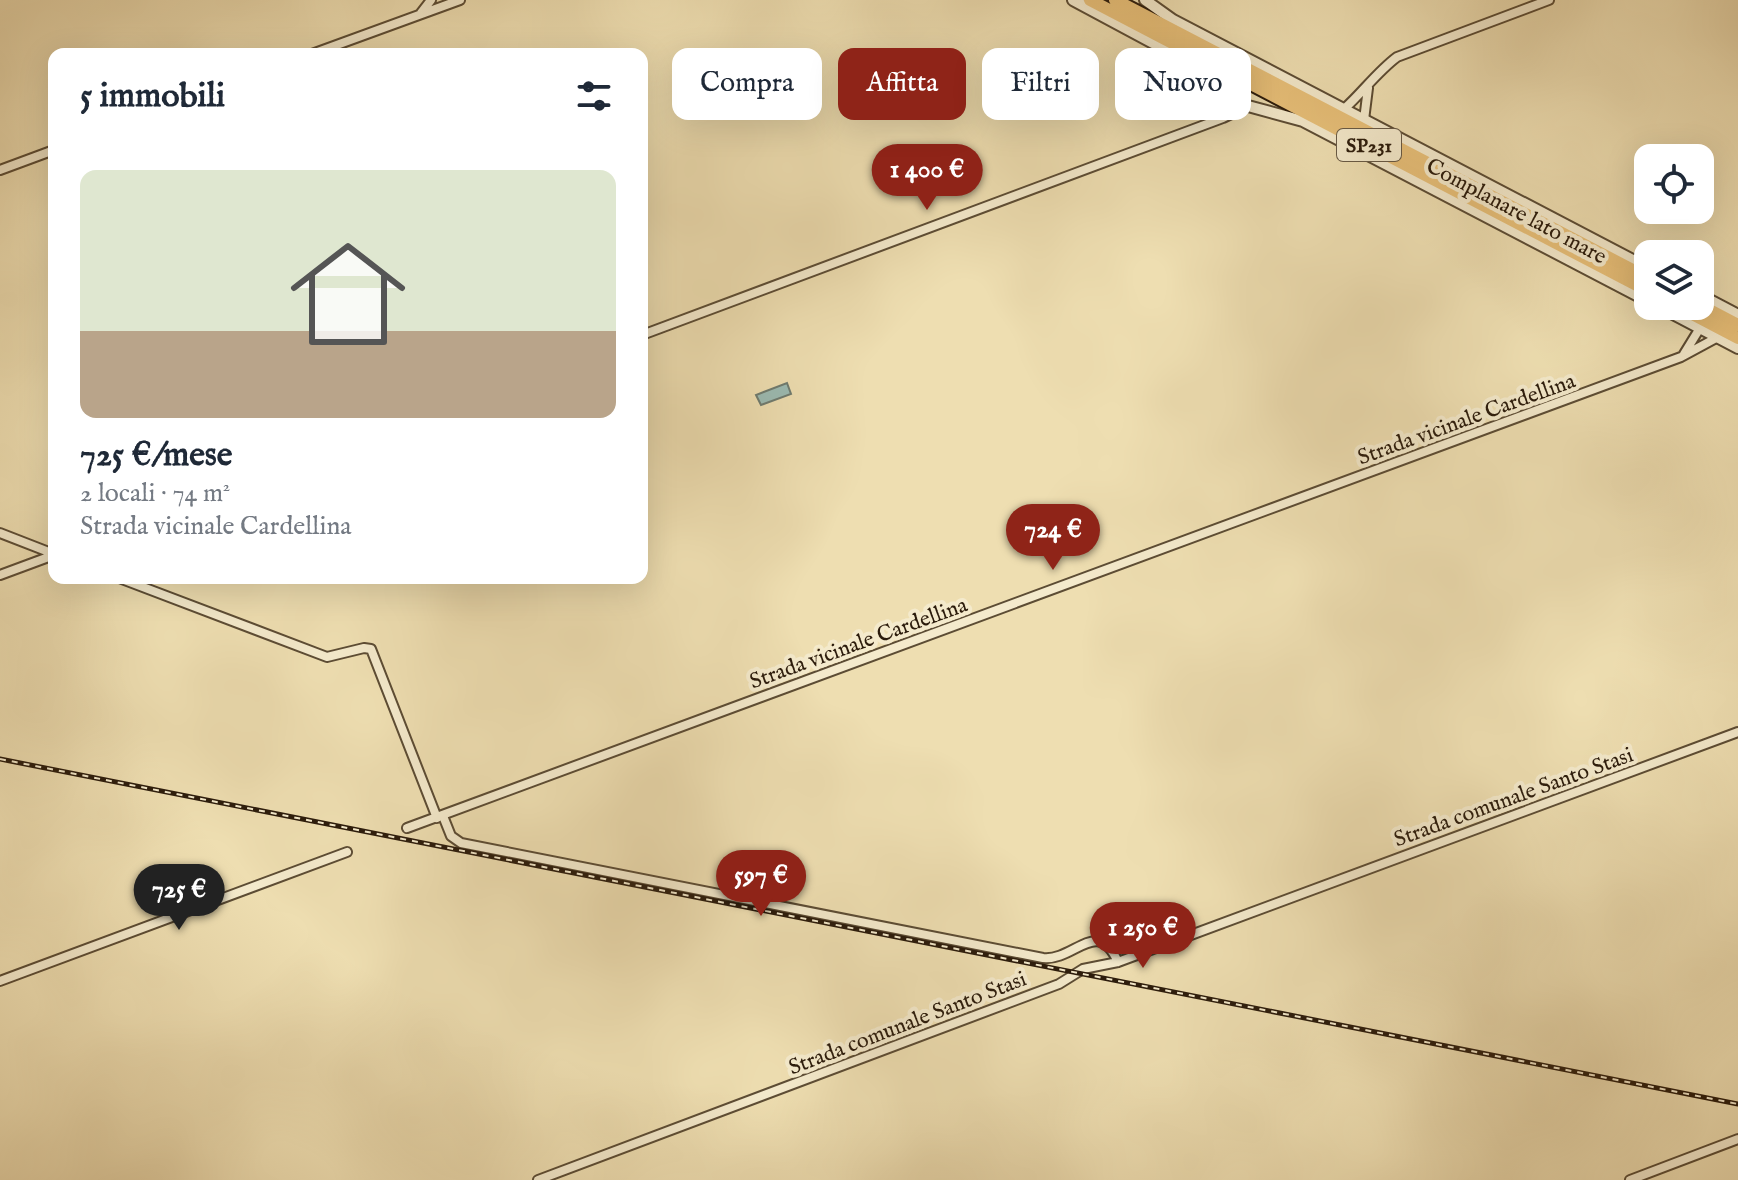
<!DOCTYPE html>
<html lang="it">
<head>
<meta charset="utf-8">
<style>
	:root { --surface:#fff; --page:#f6f6f7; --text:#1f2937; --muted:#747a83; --line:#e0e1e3; --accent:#8f2418 }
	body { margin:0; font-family:"IM FELL English",serif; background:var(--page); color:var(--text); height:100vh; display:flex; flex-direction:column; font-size:30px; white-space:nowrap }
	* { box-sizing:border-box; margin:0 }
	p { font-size:26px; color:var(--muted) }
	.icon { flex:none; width:44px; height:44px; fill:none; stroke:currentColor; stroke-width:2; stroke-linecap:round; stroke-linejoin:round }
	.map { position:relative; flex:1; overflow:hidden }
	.side { position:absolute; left:48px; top:48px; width:600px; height:536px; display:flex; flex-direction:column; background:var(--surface); border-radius:16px; box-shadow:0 8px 32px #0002 }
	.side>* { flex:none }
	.top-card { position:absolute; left:672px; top:48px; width:760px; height:72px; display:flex; gap:16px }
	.fabs { position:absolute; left:1634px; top:144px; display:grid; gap:16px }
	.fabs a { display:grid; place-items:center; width:80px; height:80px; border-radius:16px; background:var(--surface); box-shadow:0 8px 32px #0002; font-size:40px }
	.price { position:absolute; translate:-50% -68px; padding:0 18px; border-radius:28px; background:var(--accent); color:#fff; font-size:26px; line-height:52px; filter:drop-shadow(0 2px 4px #0008) }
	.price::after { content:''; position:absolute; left:50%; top:48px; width:24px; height:18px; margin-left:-12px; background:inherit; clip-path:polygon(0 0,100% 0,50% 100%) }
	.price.active { background:#222; color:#fff }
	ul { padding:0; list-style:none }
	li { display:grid; align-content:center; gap:16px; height:424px; padding:0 32px }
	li+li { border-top:2px solid var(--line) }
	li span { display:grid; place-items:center; height:248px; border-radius:16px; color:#555 }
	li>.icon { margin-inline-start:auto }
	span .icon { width:144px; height:144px; fill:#fffc; stroke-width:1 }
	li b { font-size:34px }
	h2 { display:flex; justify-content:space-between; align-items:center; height:96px; padding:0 32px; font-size:34px }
	.pill { padding:0 28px; border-radius:16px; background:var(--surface); box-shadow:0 8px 32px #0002; font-size:28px; line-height:72px }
	.pill.active { background:var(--accent); color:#fff }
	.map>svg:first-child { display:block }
</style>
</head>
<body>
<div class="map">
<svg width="1738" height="1180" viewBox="0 0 1738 1180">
	<rect width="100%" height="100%" fill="#eedeb1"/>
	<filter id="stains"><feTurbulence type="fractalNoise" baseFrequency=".0025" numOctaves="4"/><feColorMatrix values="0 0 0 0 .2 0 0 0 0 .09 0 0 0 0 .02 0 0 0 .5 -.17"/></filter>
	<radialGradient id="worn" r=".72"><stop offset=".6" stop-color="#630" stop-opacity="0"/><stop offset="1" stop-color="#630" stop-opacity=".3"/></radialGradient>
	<path fill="#9bbbb3" stroke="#6e7b70" stroke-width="2" d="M787 383 791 394 761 405 756 395Z"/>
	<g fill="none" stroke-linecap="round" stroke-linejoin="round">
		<defs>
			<path id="minor" d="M421 13 431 0
				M312 54 460 0
				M1344 109C1363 92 1377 72 1397 57L1549 0
				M1364 120 1368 88
				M0 170 54 150
				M642 335 1223 118 1248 106
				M1684 354 1700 328
				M0 533 54 554
				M0 575 54 555
				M119 578 327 657 364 648 371 649 437 818
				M443 816 451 836 461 843 1043 958C1075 961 1097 916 1118 962
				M407 828 1681 357 1718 337
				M0 981 347 852
				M538 1180 1059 984 1083 969 1118 962 1738 732
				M1630 1180 1738 1139"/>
			<path id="tertiary" d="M1073 0 1170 52 1233 98 1248 106 1303 121 1648 301
				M1145 0 1173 20 1648 268
				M1700 295 1738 315
				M1658 306 1738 348"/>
			<path id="trunk" d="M1090 0 1648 291
				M1115 0 1648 278
				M1700 305 1738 325
				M1677 306 1738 338"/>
		</defs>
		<use href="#minor" stroke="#5c4c34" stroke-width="12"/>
		<use href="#tertiary" stroke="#5c4c34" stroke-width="14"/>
		<use href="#trunk" stroke="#2b1b0b" stroke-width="16"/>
		<use href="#minor" stroke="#f4eacc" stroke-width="8"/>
		<use href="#tertiary" stroke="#f4eacc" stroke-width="10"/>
		<use href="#trunk" stroke="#e7bf78" stroke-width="12"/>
		<defs>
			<path id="rail" d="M0 759 1738 1104"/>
		</defs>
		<use href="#rail" stroke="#2b1b0b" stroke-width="5"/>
		<use href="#rail" stroke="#f4eacc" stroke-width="2" stroke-dasharray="6" stroke-linecap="butt"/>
	</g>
	<g text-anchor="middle" stroke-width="8" stroke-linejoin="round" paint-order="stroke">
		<rect fill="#f4eacc" stroke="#675945" stroke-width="2" x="1337" y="129" width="64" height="32" rx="6"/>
		<g font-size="20" font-weight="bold" fill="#2b1b0b">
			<text x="1369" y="152">SP231</text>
		</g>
		<g font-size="22" fill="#2b1b0b" stroke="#f4eacc">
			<text transform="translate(1517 210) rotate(28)" y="8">Complanare lato mare</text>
			<text transform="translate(1466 418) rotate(-20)" y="8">Strada vicinale Cardellina</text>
			<text transform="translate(858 642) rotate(-20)" y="8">Strada vicinale Cardellina</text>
			<text transform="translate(1513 796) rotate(-20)" y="8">Strada comunale Santo Stasi</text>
			<text transform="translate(907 1022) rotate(-21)" y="8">Strada comunale Santo Stasi</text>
		</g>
	</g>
	<rect width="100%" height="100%" filter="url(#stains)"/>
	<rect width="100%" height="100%" fill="url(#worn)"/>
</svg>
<div class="fabs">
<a><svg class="icon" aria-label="locate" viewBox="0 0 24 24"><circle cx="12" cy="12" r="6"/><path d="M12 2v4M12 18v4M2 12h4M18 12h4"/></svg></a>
<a><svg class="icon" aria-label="layers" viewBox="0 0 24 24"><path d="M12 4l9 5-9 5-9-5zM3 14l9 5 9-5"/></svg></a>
</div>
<b class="price" style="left:927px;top:212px">1 400 €</b>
<b class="price" style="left:1053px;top:572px">724 €</b>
<b class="price" style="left:761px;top:918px">597 €</b>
<b class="price active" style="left:179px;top:932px">725 €</b>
<b class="price" style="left:1143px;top:970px">1 250 €</b>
<div class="top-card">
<a class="pill">Compra</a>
<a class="pill active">Affitta</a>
<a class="pill">Filtri</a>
<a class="pill">Nuovo</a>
</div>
<section class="side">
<h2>5 immobili<svg class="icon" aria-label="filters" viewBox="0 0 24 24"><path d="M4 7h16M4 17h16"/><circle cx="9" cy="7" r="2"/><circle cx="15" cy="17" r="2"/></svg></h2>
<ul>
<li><span style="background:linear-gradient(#dfe7d0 65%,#b9a48a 0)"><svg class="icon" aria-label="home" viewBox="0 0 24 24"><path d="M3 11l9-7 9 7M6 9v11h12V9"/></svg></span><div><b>725 €/mese</b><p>2 locali · 74 m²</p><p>Strada vicinale Cardellina</p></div></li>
</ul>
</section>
</div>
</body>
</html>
